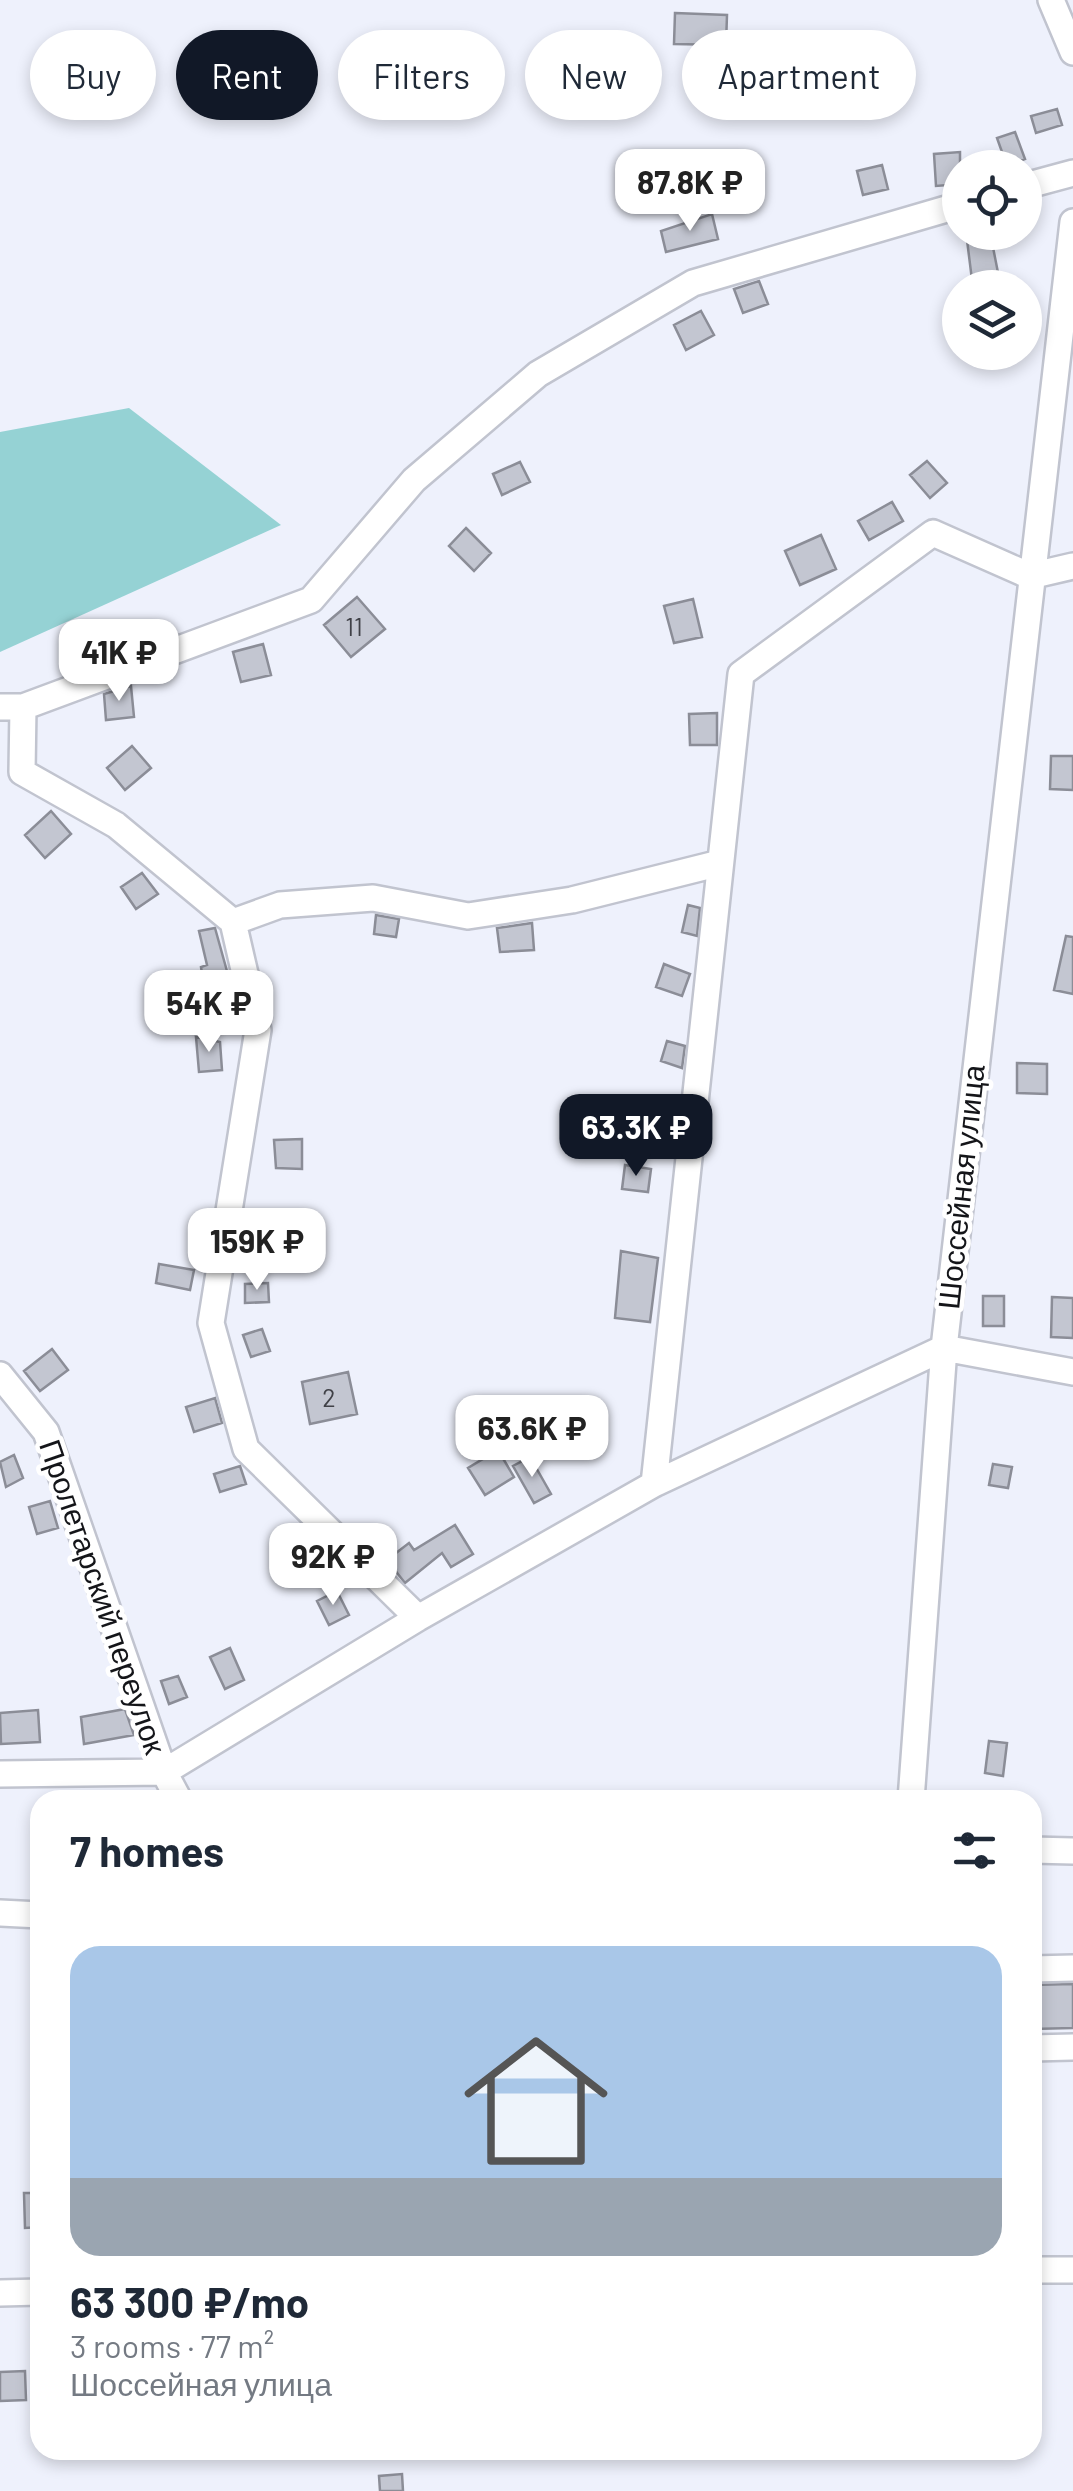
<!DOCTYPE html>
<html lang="en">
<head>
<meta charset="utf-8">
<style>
	:root { --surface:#fff; --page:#f6f6f7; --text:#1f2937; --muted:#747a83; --line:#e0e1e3; --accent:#111827 }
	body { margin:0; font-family:Barlow,sans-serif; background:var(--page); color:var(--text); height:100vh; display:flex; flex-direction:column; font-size:38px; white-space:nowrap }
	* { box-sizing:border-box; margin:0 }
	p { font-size:32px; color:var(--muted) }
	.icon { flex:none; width:55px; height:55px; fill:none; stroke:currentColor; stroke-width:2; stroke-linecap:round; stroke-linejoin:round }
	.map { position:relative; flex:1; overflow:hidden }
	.sheet { position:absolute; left:30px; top:1790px; width:1012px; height:670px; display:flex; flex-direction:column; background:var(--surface); border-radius:30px; box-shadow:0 5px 15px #0003 }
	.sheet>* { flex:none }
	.guide { position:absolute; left:30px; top:30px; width:1015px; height:90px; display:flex; gap:20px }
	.buttons { position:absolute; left:942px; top:150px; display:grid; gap:20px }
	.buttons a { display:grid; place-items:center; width:100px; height:100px; border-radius:50%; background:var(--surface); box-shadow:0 5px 15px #0003; font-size:50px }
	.price { position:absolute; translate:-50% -85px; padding:0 22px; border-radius:20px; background:#fff; color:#222; font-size:32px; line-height:65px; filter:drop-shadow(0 2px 5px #0008) }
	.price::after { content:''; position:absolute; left:50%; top:60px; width:30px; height:22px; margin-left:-15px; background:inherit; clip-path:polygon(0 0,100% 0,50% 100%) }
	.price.on { background:var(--accent); color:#fff }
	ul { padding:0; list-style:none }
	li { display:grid; align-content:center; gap:20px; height:530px; padding:0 40px }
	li+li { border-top:2px solid var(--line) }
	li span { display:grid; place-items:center; height:310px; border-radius:30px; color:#555 }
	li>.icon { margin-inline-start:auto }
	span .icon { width:180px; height:180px; fill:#fffc; stroke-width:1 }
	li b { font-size:42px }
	h2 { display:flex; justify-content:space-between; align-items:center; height:120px; padding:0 40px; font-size:42px }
	.tag { padding:0 35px; border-radius:45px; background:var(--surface); box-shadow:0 5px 15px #0003; font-size:35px; line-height:90px }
	.tag.on { background:var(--accent); color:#fff }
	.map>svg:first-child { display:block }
</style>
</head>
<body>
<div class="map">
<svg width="1073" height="2491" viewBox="0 0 1073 2491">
	<rect width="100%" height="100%" fill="#eef1fc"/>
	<path fill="#95d2d4" d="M129 408 281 525 0 652V432Z"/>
	<path fill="#c3c6d1" stroke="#8b8d97" stroke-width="2.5" d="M675 13 727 15 726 45 674 44Z
		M1057 109 1062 125 1036 133 1031 116Z
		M1015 132 1025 159 1007 166 997 138Z
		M960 152V184L936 186 934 154Z
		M882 165 888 189 863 195 857 171Z
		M712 214 718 239 666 252 661 231Z
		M966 232H990L1001 288H973Z
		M759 281 768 304 743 313 734 289Z
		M701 311 714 335 686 350 674 325Z
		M927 461 947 483 930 498 910 475Z
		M520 462 530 482 502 495 493 474Z
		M892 502 903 521 869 540 858 521Z
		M466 528 491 553 474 571 449 546Z
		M821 535 836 569 800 585 785 551Z
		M357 597 385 629 351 657 324 625Z
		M693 599 702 637 674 643 664 606Z
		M263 644 271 675 241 682 233 652Z
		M131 686 134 717 106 720 104 694Z
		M717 713V745H690L689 714Z
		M132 746 151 768 125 790 107 768Z
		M1051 756H1073V790L1050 789Z
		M51 811 71 834 45 858 25 835Z
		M142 873 158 894 136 909 121 887Z
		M688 905 700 908 697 936 682 932Z
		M376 915 399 919 396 937 374 934Z
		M532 923 534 950 500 952 497 928Z
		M215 928 230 982 204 987 201 967 207 965 199 931Z
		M1066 936 1073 937V994L1054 990Z
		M664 964 690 974 682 996 656 987Z
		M196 1037 220 1042 222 1070 199 1072Z
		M667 1041 685 1046 682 1068 661 1061Z
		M1017 1063 1047 1064V1094L1017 1093Z
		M302 1139V1169L276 1168 274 1140Z
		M625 1165 651 1169 648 1192 622 1189Z
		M621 1251 658 1258 650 1322 615 1318Z
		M159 1264 194 1270 190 1290 156 1283Z
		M268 1283 269 1302 245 1303V1284Z
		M983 1296H1004V1326H983Z
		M1052 1297 1073 1298V1338L1051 1337Z
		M262 1329 270 1351 251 1357 243 1335Z
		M52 1349 68 1370 40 1391 24 1371Z
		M348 1372 357 1414 310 1424 302 1382Z
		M215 1398 222 1423 194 1432 186 1407Z
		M498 1450 514 1477 485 1495 468 1468Z
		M14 1455 23 1478 6 1487 0 1462Z
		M530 1457 551 1494 534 1503 513 1466Z
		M993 1464 1012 1467 1008 1488 989 1485Z
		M240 1466 246 1484 220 1492 214 1474Z
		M50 1501 58 1528 37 1534 29 1507Z
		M455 1525 473 1554 451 1567 442 1553 405 1583 387 1560 409 1543 414 1550Z
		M337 1591 349 1615 329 1625 317 1601Z
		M230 1648 244 1680 225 1689 210 1657Z
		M178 1676 187 1697 169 1704 161 1681Z
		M125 1709 134 1735 84 1744 81 1717Z
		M38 1710 40 1742 1 1744 0 1713Z
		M989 1741 1007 1743 1003 1776 985 1773Z
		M1073 1984V2028L1032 2029V1985Z
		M24 2193H40V2227L25 2228Z
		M25 2371 26 2400 0 2401V2372Z
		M402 2474 403 2491H380L379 2476Z"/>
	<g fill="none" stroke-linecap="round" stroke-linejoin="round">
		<defs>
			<path id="minor" d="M1051 0 1073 52
				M1025 186 1073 173
				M0 707H23L311 600 414 480 538 374 693 283 960 205
				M23 707 22 772 116 825 233 922 258 1030 211 1323 246 1449 418 1618
				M233 922 280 905 373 898 468 916 572 900 720 863
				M0 1375 46 1432 164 1772 179 1800
				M654 1484 741 674 933 533 1030 576 1073 566
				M0 1774 164 1772 418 1618 654 1484 944 1348 1073 1372
				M911 1800 944 1348 1073 222
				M1032 1850 1073 1851
				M0 1913 40 1915
				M1032 1969 1073 1968
				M1032 2048 1073 2047
				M1032 2270H1073
				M0 2293 40 2292"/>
		</defs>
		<use href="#minor" stroke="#c1c4cf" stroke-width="30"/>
		<use href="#minor" stroke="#fff" stroke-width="25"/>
	</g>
	<g text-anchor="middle" stroke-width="9" stroke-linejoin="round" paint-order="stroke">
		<g font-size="25" fill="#404147">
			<text x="354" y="636">11</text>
			<text x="329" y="1407">2</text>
		</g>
		<g font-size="30" fill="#141519" stroke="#fff">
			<text transform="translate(962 1187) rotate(-84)" y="10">Шоссейная улица</text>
			<text transform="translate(102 1597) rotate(71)" y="10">Пролетарский переулок</text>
		</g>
	</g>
</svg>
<div class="buttons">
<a><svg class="icon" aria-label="locate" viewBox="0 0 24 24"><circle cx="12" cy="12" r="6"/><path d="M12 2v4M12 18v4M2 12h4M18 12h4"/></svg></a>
<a><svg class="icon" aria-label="layers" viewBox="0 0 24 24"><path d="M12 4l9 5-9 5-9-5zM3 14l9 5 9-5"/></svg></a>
</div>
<b class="price" style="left:690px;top:234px">87.8K ₽</b>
<b class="price" style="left:119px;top:704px">41K ₽</b>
<b class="price" style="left:209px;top:1055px">54K ₽</b>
<b class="price on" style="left:636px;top:1179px">63.3K ₽</b>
<b class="price" style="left:257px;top:1293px">159K ₽</b>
<b class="price" style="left:532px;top:1480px">63.6K ₽</b>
<b class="price" style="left:333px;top:1608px">92K ₽</b>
<div class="guide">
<a class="tag">Buy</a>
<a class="tag on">Rent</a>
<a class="tag">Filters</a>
<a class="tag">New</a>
<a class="tag">Apartment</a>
</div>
<section class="sheet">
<h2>7 homes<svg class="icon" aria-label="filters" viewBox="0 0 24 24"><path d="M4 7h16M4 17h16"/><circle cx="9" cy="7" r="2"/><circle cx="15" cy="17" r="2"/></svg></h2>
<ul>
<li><span style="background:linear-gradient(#a9c7e8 75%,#9aa5b1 0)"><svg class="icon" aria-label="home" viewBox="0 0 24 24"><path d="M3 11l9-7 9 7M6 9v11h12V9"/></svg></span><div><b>63 300 ₽/mo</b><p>3 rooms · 77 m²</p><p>Шоссейная улица</p></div></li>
</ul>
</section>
</div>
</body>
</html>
